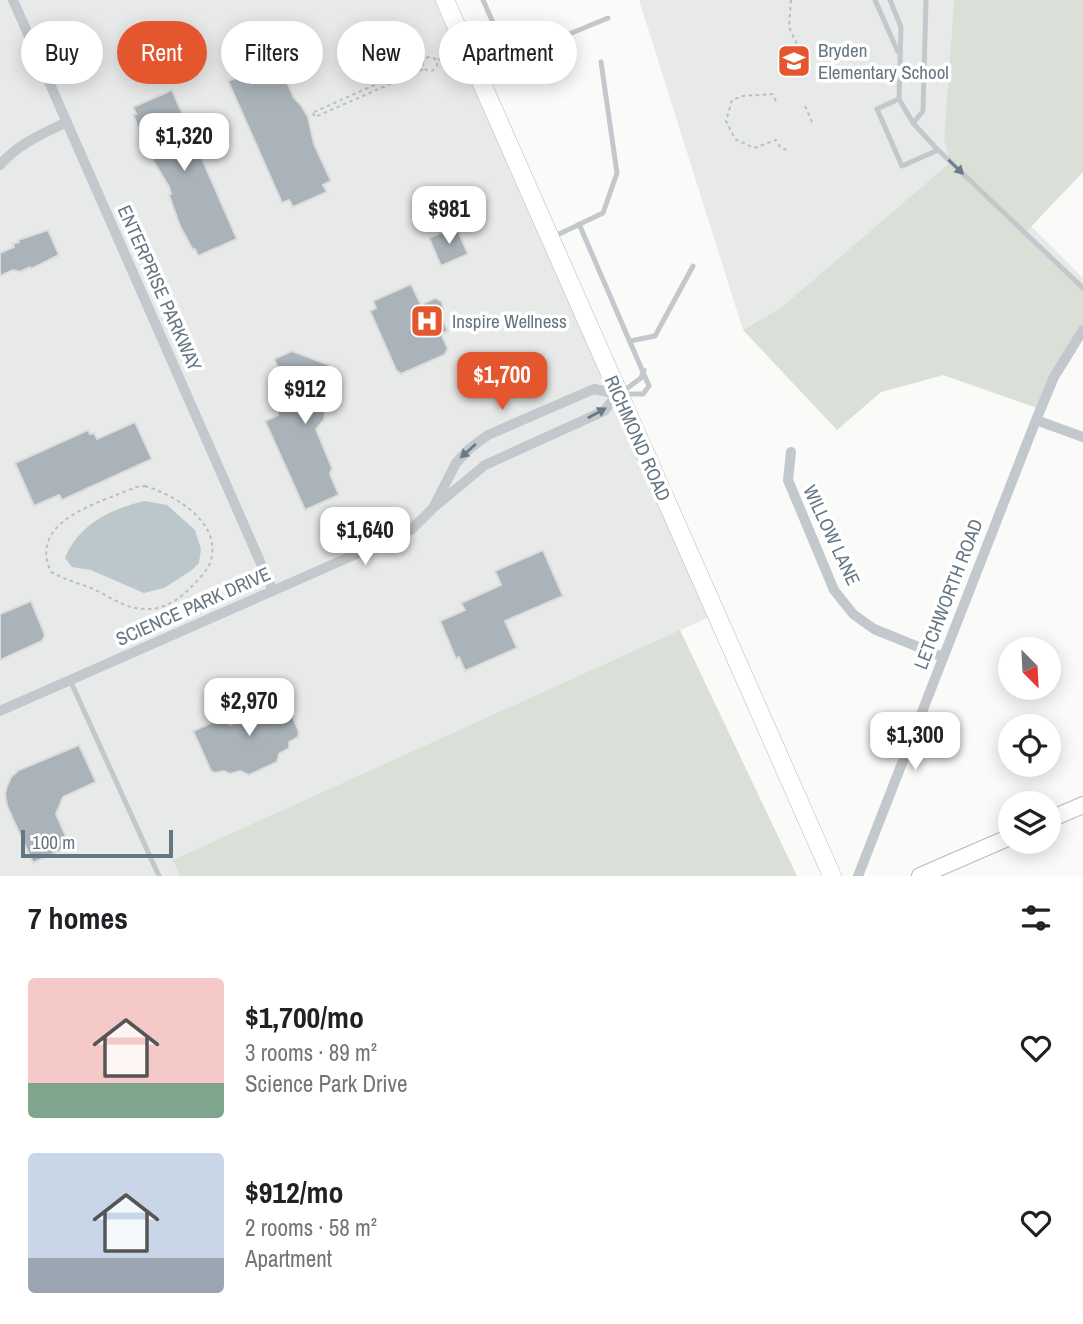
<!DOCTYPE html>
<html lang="en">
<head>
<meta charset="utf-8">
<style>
	:root { --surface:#fff; --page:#f2f2f2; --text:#202124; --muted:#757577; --accent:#e4572e }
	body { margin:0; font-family:"Archivo Narrow",sans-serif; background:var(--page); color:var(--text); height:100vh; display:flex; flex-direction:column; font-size:26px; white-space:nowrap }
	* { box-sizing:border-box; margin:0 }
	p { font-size:23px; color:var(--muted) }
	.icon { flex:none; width:38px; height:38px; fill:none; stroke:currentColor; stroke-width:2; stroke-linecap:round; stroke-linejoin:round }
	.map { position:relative; height:876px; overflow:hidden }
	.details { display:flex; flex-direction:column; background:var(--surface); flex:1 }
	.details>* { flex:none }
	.guide { position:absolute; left:21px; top:21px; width:700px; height:63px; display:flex; gap:14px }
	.needle { width:46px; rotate:156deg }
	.controls { position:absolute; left:998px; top:637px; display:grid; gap:14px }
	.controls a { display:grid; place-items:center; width:63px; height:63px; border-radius:50%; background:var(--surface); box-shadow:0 4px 18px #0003; font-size:35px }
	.scale { position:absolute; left:21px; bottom:18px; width:152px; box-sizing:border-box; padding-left:7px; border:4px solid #657683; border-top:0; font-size:19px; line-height:24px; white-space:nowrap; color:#657683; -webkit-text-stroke:5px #fff; paint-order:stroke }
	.price { position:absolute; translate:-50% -60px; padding:0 16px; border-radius:14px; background:#fff; color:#222; font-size:23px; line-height:46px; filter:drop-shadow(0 2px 4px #0008) }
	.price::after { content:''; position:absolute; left:50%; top:42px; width:21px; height:16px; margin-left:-10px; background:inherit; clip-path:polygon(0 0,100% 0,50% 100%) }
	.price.active { background:var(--accent); color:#fff }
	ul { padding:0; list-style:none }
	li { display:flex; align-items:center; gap:21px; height:175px; padding:0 28px }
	li span { display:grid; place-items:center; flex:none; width:196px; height:140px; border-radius:7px; color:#555 }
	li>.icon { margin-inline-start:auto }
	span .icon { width:84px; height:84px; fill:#fffc; stroke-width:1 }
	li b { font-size:30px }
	h2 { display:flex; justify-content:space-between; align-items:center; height:84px; padding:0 28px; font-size:30px }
	.tag { padding:0 24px; border-radius:32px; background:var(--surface); box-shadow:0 4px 18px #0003; font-size:24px; line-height:63px }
	.tag.active { background:var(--accent); color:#fff }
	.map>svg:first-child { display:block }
</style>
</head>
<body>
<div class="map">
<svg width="1083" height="876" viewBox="0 0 1083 876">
	<rect width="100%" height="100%" fill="#fafaf8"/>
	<path fill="#e8e9e9" d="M0 0H445L716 614 174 860 180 876H0Z
		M639 0H954L944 139 1083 278V293L1008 392 944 375 881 392 782 307 743 330Z"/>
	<path fill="#dadfd7" d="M954 0H1083V172L1025 233 1083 288V330L1040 409 943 375 881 392 837 430 743 330 782 307 951 162 944 139Z
		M680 630 797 876H180L173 860Z"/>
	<path fill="#bbc7cb" d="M145 501 167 505 195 530 201 549 199 563 192 570 164 588 144 593 91 570 72 567 65 558C78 525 112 508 145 501Z"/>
	<path fill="#aab3b9" stroke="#dcdcda" stroke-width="2" d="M267 56 270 63 277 60 294 98 301 105 308 117 314 144 331 181 323 185 327 192 293 207 289 200 282 203 228 81 236 78 233 71Z
		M172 90 237 239 198 256 195 249 193 250 180 226 169 195 171 194 169 187 148 152 133 115 136 114 133 107Z
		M456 226 468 254 441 266 429 238Z
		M48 230 59 255 31 269 30 267 20 272 13 270 0 276V253L14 247 13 244 19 242 18 240Z
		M411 284 421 305 435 298 442 302 443 308 440 313 448 331 441 334 448 349 444 355 401 374 396 370 370 311 376 308 373 301Z
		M292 351 329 365 341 392 338 400 325 406 324 420 316 429 332 468 330 474 339 495 305 510 265 421 278 415V401L288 391 274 359Z
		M135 422 152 459 62 500 59 495 34 506 15 463 88 430 90 434 94 433 97 439Z
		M543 550 563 596 505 621 517 648 465 671 459 657 456 659 440 621 465 610 461 603 501 585 495 571Z
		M31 601 45 635 42 641 0 660V614Z
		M282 691 299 732 298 737 289 742V748L279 754 277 762 249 775 240 771 230 774 224 771 215 773 211 771 193 731 226 716 230 725 252 715 248 706Z
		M79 745 96 782 63 797 56 814 70 846 33 863 7 806 5 794 7 786 11 777 19 770Z"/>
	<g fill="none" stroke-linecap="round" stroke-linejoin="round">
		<defs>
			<path id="secondary" d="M1048 820 1083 805
				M920 876 1010 837"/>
			<path id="primary" d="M445 0 832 876"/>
		</defs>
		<use href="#secondary" stroke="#b3babf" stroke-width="18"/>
		<use href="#primary" stroke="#b5babe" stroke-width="19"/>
		<path stroke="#bbbfc2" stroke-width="2" stroke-dasharray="3.5 3.5" stroke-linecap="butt" d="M791 0 789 27 803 57
			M423 64a7 7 0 1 1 14 0a7 7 0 1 1-14 0Z
			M438 60 446 56
			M776 101 772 94 743 96 732 100 726 121 735 139 754 148 776 140 780 147 789 151
			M805 106 813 124
			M314 112 422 64
			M313 113 315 117 424 69
			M145 486C175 495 221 522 211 560 208 570 199 579 192 586 180 599 164 610 145 609 124 609 110 596 91 588 77 583 64 579 51 572 27 520 100 503 136 487Z"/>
		<path stroke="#c3c8cc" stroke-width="5" d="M483 0 509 59
			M875 0 898 52
			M890 0 901 27 899 99 913 123 936 148 1083 288
			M480 71 608 18
			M899 99 877 109 902 166 938 150
			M913 123 923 111 926 0
			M579 224 649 386 643 394H623
			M553 237 603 213 617 173 601 62
			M630 341 655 336 693 266
			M622 392 641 378 644 370
			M70 680 159 876"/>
		<path stroke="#c3c8cc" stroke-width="10" d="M13 0 273 591
			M0 165C18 144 42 134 67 122
			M1036 420 1083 437
			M791 452 788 480 834 590 853 614 874 629 943 657
			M0 711 411 530 433 508 485 465 604 411 618 394 594 389 488 435 469 449 456 463 433 508
			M858 876 1036 420 1054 377 1083 330"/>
		<use href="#secondary" stroke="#fff" stroke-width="16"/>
		<use href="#primary" stroke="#fff" stroke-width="18"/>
	</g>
	<defs><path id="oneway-solid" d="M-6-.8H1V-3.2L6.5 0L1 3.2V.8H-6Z" transform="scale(1.75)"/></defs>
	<g fill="#6a7a87">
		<use href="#oneway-solid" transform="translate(956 167) rotate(44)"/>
		<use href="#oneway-solid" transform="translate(597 413) rotate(-29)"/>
		<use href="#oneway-solid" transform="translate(468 451) rotate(138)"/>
	</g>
	<defs>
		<symbol id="school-square" viewBox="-11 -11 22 22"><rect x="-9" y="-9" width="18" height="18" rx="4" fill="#e4572e" stroke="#fff"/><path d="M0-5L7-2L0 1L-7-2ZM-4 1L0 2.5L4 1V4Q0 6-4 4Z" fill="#fff"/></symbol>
		<symbol id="hospital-square" viewBox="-11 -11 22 22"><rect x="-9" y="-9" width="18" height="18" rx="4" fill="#e4572e" stroke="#fff"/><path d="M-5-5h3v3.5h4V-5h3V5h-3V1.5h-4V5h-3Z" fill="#fff"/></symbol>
	</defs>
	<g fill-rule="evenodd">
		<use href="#school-square" x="775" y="42" width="38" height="38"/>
		<use href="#hospital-square" x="408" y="302" width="38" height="38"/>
	</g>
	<g text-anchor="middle" stroke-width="7" stroke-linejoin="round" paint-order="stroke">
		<g font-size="19" fill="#657683" stroke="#fff" text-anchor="start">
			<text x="818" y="57">Bryden<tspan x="818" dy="22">Elementary School</tspan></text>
			<text x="452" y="328">Inspire Wellness</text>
		</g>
		<g font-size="19" fill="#657683" stroke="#fff">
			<text transform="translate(160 288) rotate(66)" y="7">ENTERPRISE PARKWAY</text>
			<text transform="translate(638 438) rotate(66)" y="7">RICHMOND ROAD</text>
			<text transform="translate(832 535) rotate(65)" y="7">WILLOW LANE</text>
			<text transform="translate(948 594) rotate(-69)" y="7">LETCHWORTH ROAD</text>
			<text transform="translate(193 606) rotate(-24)" y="7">SCIENCE PARK DRIVE</text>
		</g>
	</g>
</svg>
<div class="controls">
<a><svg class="needle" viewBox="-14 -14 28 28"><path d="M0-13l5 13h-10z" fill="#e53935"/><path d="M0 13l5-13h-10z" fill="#757577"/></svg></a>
<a><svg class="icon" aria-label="locate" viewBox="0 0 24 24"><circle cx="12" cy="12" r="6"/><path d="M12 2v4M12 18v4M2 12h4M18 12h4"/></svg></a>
<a><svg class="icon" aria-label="layers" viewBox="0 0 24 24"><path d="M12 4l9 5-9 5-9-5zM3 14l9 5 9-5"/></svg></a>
</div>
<div class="scale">100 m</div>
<b class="price" style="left:184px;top:173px">$1,320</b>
<b class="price" style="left:449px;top:246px">$981</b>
<b class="price active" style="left:502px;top:412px">$1,700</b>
<b class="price" style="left:305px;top:426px">$912</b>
<b class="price" style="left:365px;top:567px">$1,640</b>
<b class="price" style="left:249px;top:738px">$2,970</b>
<b class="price" style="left:915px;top:772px">$1,300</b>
<div class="guide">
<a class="tag">Buy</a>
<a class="tag active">Rent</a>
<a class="tag">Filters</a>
<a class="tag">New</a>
<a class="tag">Apartment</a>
</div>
</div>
<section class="details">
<h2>7 homes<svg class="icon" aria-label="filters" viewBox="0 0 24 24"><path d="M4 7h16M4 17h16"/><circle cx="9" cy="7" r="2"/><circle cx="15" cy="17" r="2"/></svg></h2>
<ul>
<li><span style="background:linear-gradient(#f6c9c9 75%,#7fa58c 0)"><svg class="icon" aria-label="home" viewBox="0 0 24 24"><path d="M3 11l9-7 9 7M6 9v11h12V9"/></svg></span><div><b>$1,700/mo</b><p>3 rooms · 89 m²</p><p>Science Park Drive</p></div><svg class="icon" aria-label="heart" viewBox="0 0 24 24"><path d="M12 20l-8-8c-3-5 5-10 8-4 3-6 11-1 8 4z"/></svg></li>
<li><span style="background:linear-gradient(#c9d6e8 75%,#9aa5b1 0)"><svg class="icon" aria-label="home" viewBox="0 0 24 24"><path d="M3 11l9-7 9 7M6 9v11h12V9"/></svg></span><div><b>$912/mo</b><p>2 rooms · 58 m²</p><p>Apartment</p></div><svg class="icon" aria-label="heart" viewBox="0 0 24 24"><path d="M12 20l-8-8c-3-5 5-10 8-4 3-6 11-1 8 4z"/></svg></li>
</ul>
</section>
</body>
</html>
